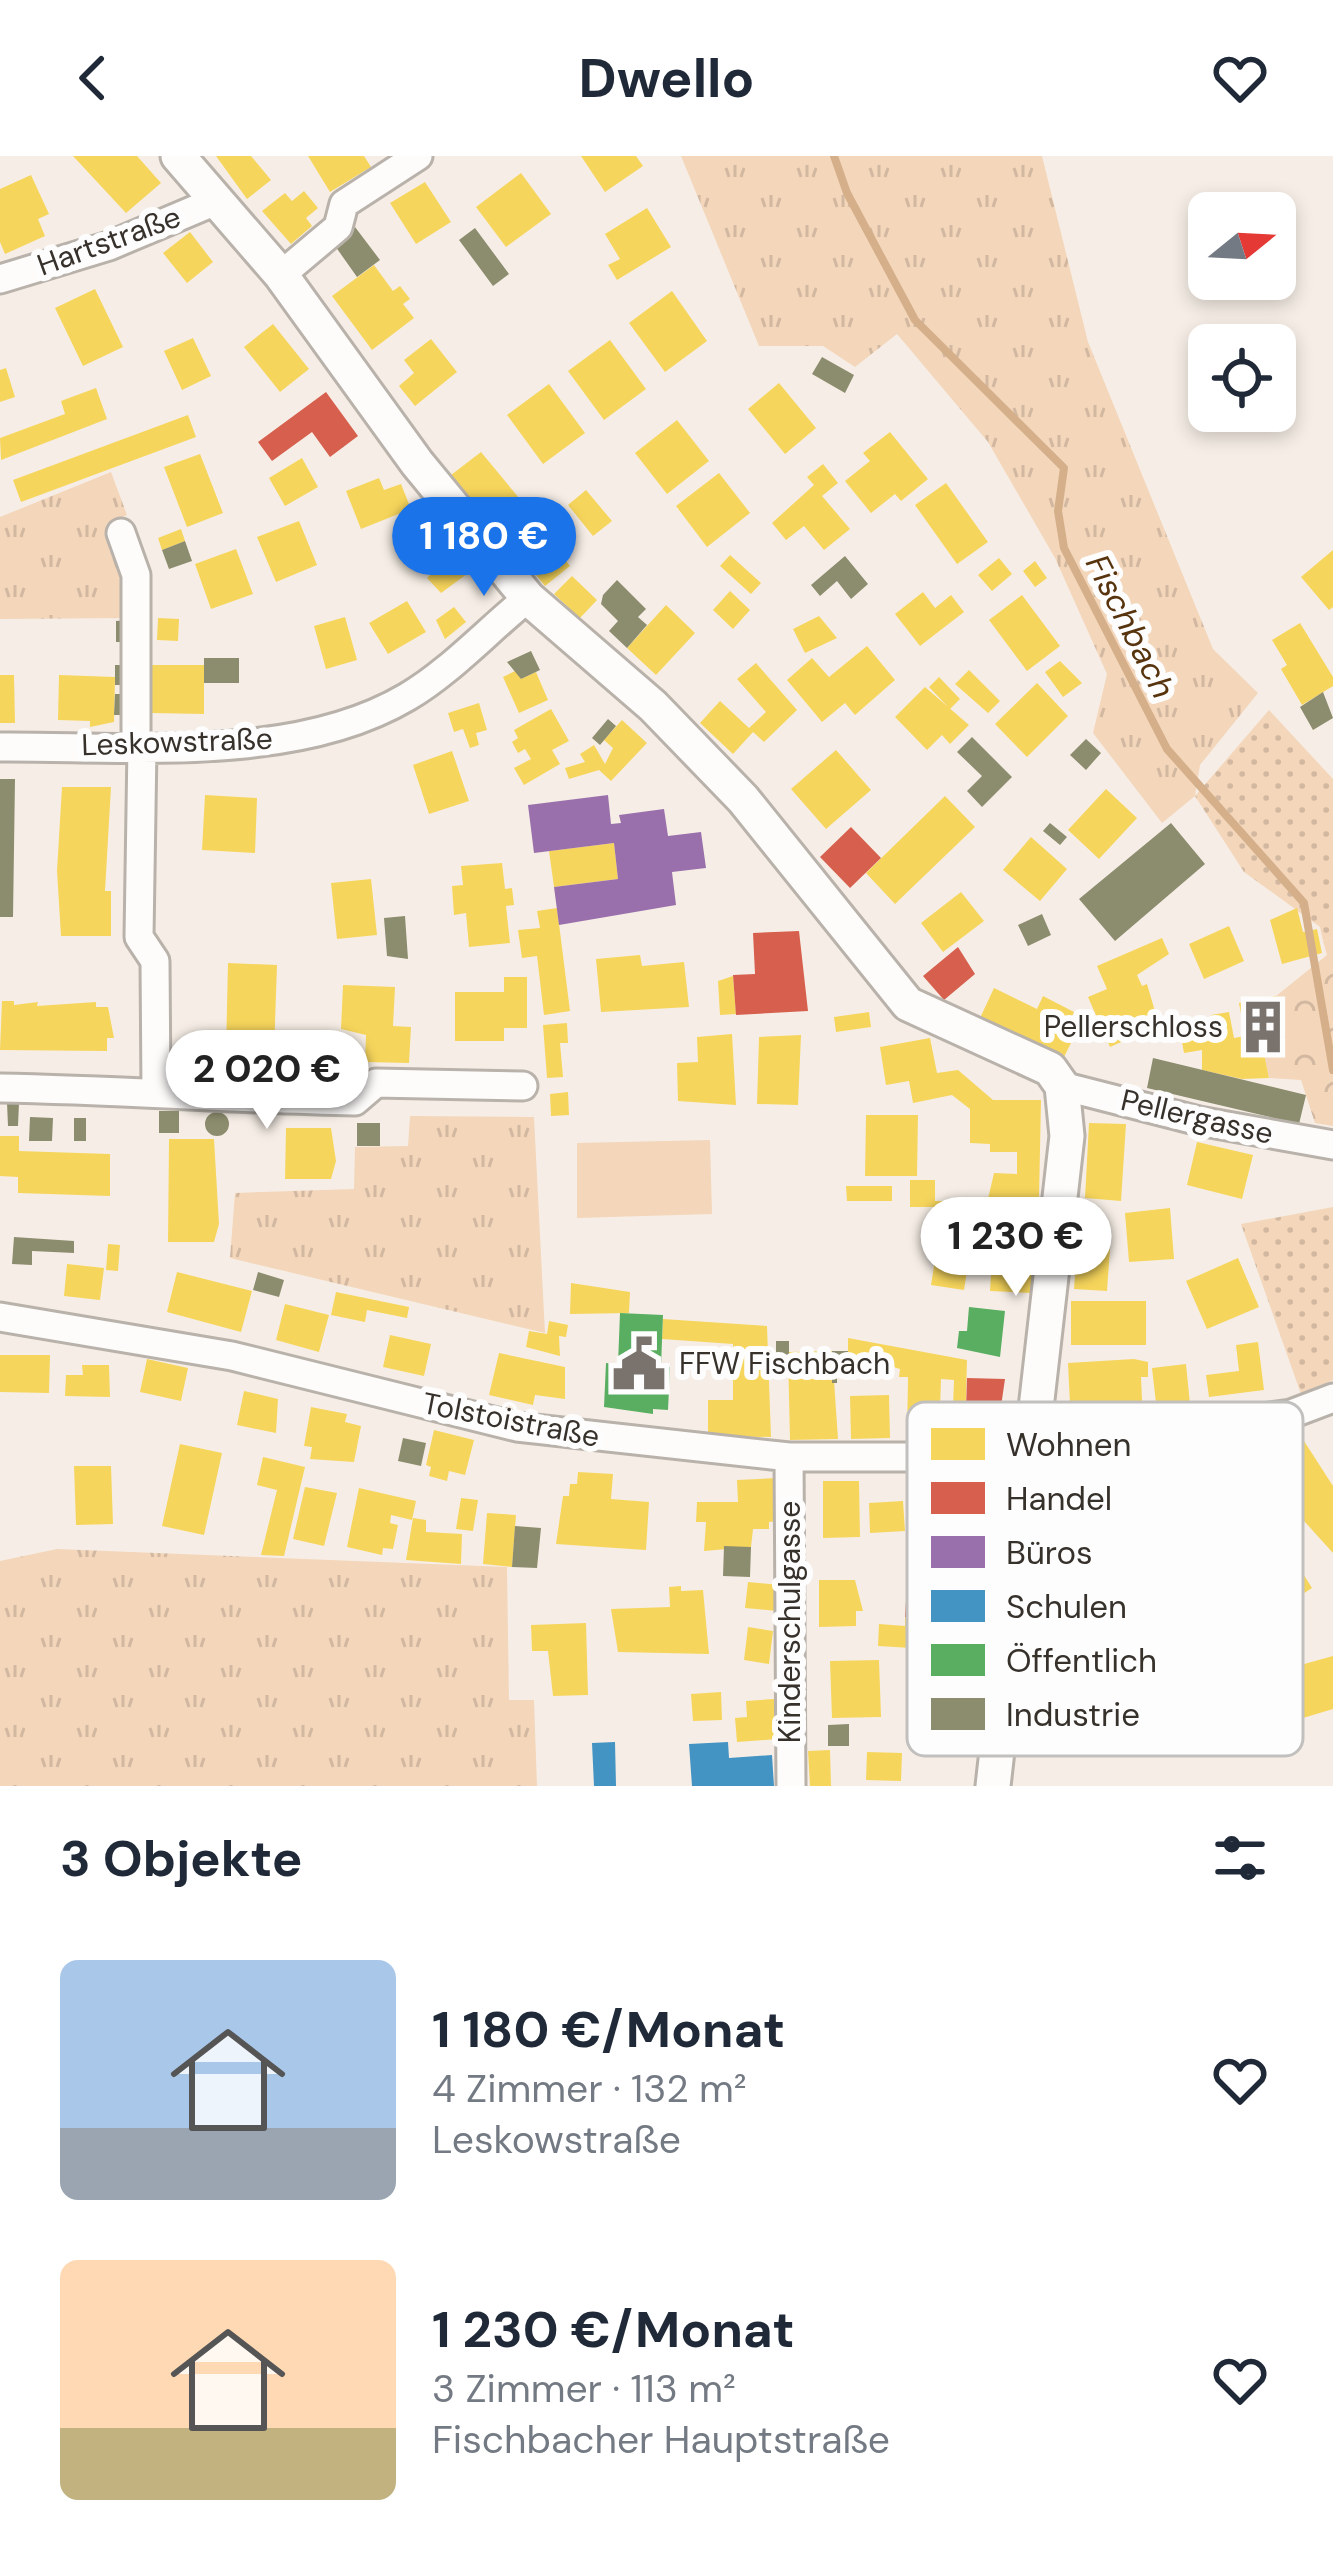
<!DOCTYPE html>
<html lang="de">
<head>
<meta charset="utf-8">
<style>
	:root { --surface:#fff; --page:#f6f6f7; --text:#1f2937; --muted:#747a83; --accent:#1a73e8 }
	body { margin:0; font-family:"DM Sans",sans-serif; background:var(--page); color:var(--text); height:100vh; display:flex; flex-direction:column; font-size:45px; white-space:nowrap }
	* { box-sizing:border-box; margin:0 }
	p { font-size:39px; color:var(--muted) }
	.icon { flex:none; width:66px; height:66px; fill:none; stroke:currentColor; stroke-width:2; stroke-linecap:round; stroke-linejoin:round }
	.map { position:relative; height:1630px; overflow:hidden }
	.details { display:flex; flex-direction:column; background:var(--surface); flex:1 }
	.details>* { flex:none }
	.needle { width:78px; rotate:72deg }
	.buttons { position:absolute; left:1188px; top:36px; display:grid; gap:24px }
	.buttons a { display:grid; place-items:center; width:108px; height:108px; border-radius:18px; background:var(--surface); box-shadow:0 6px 18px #0003; font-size:60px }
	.price { position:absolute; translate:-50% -102px; padding:0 27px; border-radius:42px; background:#fff; color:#222; font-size:39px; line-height:78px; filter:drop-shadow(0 3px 6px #0008) }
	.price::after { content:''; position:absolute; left:50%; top:72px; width:36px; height:27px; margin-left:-18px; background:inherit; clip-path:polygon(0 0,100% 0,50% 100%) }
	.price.active { background:var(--accent); color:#fff }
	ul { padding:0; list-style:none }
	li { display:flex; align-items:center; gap:36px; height:300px; padding:0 60px }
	li span { display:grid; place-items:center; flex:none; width:336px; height:240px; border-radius:18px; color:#555 }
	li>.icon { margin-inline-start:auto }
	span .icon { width:144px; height:144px; fill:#fffc; stroke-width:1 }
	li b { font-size:51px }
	h2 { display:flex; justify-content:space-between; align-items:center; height:144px; padding:0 60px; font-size:51px }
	header { display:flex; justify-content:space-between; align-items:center; height:156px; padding:0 60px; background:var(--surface); font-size:54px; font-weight:700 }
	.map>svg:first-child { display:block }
</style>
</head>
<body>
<header><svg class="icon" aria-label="back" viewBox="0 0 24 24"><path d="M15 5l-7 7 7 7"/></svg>Dwello<svg class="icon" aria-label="heart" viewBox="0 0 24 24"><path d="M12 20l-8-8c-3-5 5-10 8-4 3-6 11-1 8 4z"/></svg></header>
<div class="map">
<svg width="1333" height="1630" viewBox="0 0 1333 1630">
	<defs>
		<pattern id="grass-tufts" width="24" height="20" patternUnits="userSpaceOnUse" patternTransform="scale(3)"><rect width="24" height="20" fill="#f4d6ba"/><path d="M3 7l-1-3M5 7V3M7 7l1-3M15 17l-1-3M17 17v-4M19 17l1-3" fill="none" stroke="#d2b8a0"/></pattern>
		<pattern id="forest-crowns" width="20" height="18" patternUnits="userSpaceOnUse" patternTransform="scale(3)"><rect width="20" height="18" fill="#f4d6ba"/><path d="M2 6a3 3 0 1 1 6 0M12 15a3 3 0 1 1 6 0" fill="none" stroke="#d2b8a0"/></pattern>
		<pattern id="garden-dots" width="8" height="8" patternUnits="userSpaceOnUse" patternTransform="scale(3)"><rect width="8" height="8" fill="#f4d6ba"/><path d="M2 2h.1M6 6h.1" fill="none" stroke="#d2b8a0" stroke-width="1.8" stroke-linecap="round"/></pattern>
	</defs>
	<rect width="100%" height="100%" fill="#f6eee6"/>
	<path fill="url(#grass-tufts)" d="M681 0H1042L1088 186 1213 493 1258 537 1200 609 1195 640 1162 667 1093 577 1107 518 1055 402 988 286 897 178 855 211 823 190H759Z
		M111 316 127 359 106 369 127 424 128 462 0 463V361Z
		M410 960 534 961 545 1177 230 1102 235 1037 354 1033 355 991 408 990Z
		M57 1393 507 1411 509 1544H534L537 1630H0V1405Z"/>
	<path fill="url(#forest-crowns)" d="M1333 781V970L1315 967 1301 924 1269 922 1262 888 1284 884 1276 840 1327 799 1323 785Z"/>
	<path fill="url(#garden-dots)" d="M1269 554 1333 623V781L1323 785 1320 771 1244 716 1195 640Z
		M1333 1051V1224L1301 1238 1241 1068Z"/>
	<path fill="#f4d6ba" d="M710 984 712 1058 577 1062V987Z"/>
	<path fill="#f6d55c" d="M73 0H137L161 27 126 57Z
		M216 0H251L271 24 247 43Z
		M308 0H364L371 11 330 36Z
		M581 0H636L643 10 605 36Z
		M521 17 551 58 506 91 476 51Z
		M31 19 49 58 38 63 45 80 5 98 0 86V33Z
		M425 26 451 66 416 88 390 47Z
		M304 35 318 52 306 62 312 70 291 88 262 55 285 37 292 45Z
		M647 52 671 91 617 124 608 109 620 103 605 78Z
		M190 76 213 106 187 127 163 97Z
		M374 109 393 135 400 130 410 143 403 148 414 162 372 194 332 140Z
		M95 133 123 191 83 210 55 152Z
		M672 135 707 185 665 216 629 167Z
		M273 168 309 213 280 236 244 191Z
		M193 182 211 220 182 234 164 195Z
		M431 183 457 216 415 250 399 230 414 217 404 204Z
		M610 184 646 233 604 264 568 215Z
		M6 212 15 241 0 246V214Z
		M779 227 816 272 785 298 748 253Z
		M549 228 585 277 543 308 507 259Z
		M96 232 107 263 1 304 0 282 65 258 61 245Z
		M188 259 196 281 21 346 13 324Z
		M677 264 709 305 667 338 635 297Z
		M890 276 928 323 901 345 895 338 871 357 845 325 870 305 863 297Z
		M481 296 519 342 489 366 451 319Z
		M200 298 223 357 187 371 164 311Z
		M302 302 318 331 285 350 269 322Z
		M823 308 838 327 822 340 850 373 824 394 804 370 786 384 772 367 814 329 807 321Z
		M719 317 750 357 707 391 676 350Z
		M379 322 384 334 401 328 411 353 361 373 346 335Z
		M946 327 988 386 957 408 915 349Z
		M586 334 612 365 593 380 568 349Z
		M299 365 317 409 276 426 257 381Z
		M181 373 185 385 162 394 158 382Z
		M550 384 570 410 545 430 524 404Z
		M448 390 471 415 441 437 427 422 433 416 427 410Z
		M236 393 253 438 211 453 195 408Z
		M1333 394V451L1329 454 1301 421Z
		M730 399 761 427 751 438 720 410Z
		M999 402 1012 418 992 435 978 419Z
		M1035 405 1047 422 1035 431 1023 415Z
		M572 420 597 444 580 462 554 438Z
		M730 435 750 454 733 473 713 454Z
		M923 436 935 452 951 439 964 456 920 490 895 458Z
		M1022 439 1060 490 1027 515 989 464Z
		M407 445 426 476 388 498 369 467Z
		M666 449 695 477 656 519 627 492Z
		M454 451 466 466 445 483 436 464Z
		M819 460 837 482 805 497 793 473Z
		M345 461 357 504 326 513 314 470Z
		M158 462 179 463 178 485 157 484Z
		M1300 467 1333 521V530L1302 549 1281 513 1287 509 1272 484Z
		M867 490 895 524 855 559 845 547 822 566 787 524 812 502 829 521Z
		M1060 505 1082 527 1063 541 1045 516Z
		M756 507 797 554 764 586 753 576 733 598 700 567 720 545 749 572 766 556 737 523Z
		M151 509H204V558L151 557Z
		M517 514 521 523 536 516 548 544 519 557 503 521Z
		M969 514 1000 545 988 557 955 528Z
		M0 519H14L15 567H0Z
		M59 519 115 521 114 566 90 571V565L58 564Z
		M939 521 960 543 950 553 929 531Z
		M1037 527 1068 560 1027 601 995 568Z
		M925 531 969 569 950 588 942 579 927 594 895 561Z
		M479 547 487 574 476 577 479 589 470 592 463 573 454 576 448 557Z
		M551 553 569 585 552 594 560 608 524 629 514 612 531 603 525 593 518 597 512 586 518 582 514 574Z
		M622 564 647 587 611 625 599 614 569 623 565 612 585 606 580 598 594 589 605 608 613 592 604 584Z
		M836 594 871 634 826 673 791 633Z
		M452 595 469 645 429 658 413 609Z
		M62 631H111L105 735H111V780H61L57 715Z
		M1106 633 1137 662 1099 703 1068 674Z
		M205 639 257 642 255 697 202 694Z
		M945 640 975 671 895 748 866 717Z
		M1031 681 1067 713 1040 745 1003 714Z
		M614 687 618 723 554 731 549 695Z
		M502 707 505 733 512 732 514 749 506 750 510 787 469 791 466 757 454 759 452 730 463 729 461 710Z
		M371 723 377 779 337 783 331 727Z
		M961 736 984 765 943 796 921 767Z
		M557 752 570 855 544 859 537 800 522 802 518 774 540 772 537 755Z
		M1297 752 1303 776 1317 773 1322 797 1282 808 1270 764Z
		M1229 770 1244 805 1204 823 1189 788Z
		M1162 782 1169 798 1137 819 1142 830 1147 828 1159 869 1110 891 1088 841 1107 833 1097 810Z
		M640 799 642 810 684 806 689 851 601 856 596 803Z
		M228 807 277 809 274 896H226Z
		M733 820 736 858 720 859 718 825Z
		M504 821H527V872H504V885H455V836H504Z
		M343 829 395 831 393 870 411 871 409 907 365 906 366 879 341 873Z
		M994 832 1037 853 1043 840 1074 856 1068 869 1078 873 1063 903 980 862Z
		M1276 840 1284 884 1262 888 1269 922 1242 923 1202 914V894L1184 897 1181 880 1214 874 1211 859 1229 856 1234 882 1245 880 1239 847Z
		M2 845H14V849L38 846 37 850 96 846V851H108L114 882H107V895L0 894Z
		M869 856 871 871 836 876 834 861Z
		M567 867 568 887H560L563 921 547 922 543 869Z
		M732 878 736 949 678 945 677 907 698 906 697 881Z
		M801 879 798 949 757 948 759 881Z
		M930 882 937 917 958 914 993 944H1041L1039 1043H988L994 1017 1017 1018V996H990V988L970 987V953L952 939 913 947 909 925 886 929 880 891Z
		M568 936 569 959 551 960 550 938Z
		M866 959H918L917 1020H865Z
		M1089 967 1126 968 1121 1045 1085 1042Z
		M286 972H331L336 1005 331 1023H285Z
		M0 980H19V995L110 998V1040L18 1037V1021L0 1020Z
		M169 983H214L219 1068 214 1086H168Z
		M1197 986 1253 999 1242 1043 1187 1029Z
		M910 1024H935V1045H962V1083H935V1051H910Z
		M846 1030H892V1045H847Z
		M1170 1052 1174 1103 1129 1106 1125 1057Z
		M108 1088 120 1089 118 1115 106 1114Z
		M1077 1091 1110 1093 1107 1135 1074 1133Z
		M1238 1102 1259 1151 1207 1173 1186 1125Z
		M992 1103 1033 1105 1031 1137 990 1135Z
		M935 1104 968 1109 964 1134 931 1129Z
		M67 1108 104 1112 100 1144 64 1140Z
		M177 1116 252 1135 241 1176 167 1156Z
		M571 1127 630 1136 629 1157 570 1158Z
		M336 1136 409 1151 407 1162 367 1154 365 1166 331 1159Z
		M1071 1145H1146V1189H1071Z
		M285 1148 329 1159 319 1196 276 1184Z
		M663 1163 767 1170 771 1281 708 1280V1244H733V1188L662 1183Z
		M549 1165 568 1169 566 1181 559 1180 560 1200 526 1191 529 1175 547 1178Z
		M390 1179 431 1188 424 1220 383 1211Z
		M848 1182 967 1204 965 1277H952L954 1224 941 1223 939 1284 907 1283 908 1221H899L900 1213 848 1197Z
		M1258 1186 1264 1234 1209 1241 1206 1219 1239 1215 1236 1189Z
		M832 1195 838 1283 790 1284 788 1196Z
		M499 1197 565 1211V1243L535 1239 533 1249 489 1239Z
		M0 1199H50L49 1237 0 1236Z
		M147 1203 188 1212 181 1245 140 1236Z
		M1134 1203 1148 1206V1221H1141L1143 1265 1071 1269 1068 1207Z
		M1186 1208 1190 1248 1157 1256 1152 1212Z
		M82 1209H109L110 1241 65 1240 66 1219H83Z
		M244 1235 278 1243 276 1277 237 1269Z
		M889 1239 890 1282 851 1283 850 1240Z
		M311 1251 347 1258 345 1266 361 1270 354 1306 310 1303 312 1291 304 1290Z
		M434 1274 474 1284 465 1319 449 1315 447 1325 429 1320 431 1311 426 1309Z
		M1290 1285 1294 1292 1304 1285 1333 1330V1397L1295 1355 1286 1361 1268 1333 1277 1328 1266 1310 1277 1303 1273 1296Z
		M180 1288 222 1297 204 1379 162 1370Z
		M263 1301 305 1311 284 1400 261 1399 277 1334 257 1329Z
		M74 1310H111L113 1368 76 1369Z
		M578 1316 613 1318 611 1343 649 1346 646 1394 556 1388 563 1340H569L570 1328H577Z
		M777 1322 779 1365 769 1366V1373H753L751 1391 704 1395 706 1366H696L697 1346H738L737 1324Z
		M823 1325H859L860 1381 823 1382Z
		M305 1331 337 1337 324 1390 293 1383Z
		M359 1332 416 1345 412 1364 391 1359 390 1367 398 1369 393 1393 383 1392 382 1399 347 1391Z
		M461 1342 478 1344 473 1375 456 1373Z
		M903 1345 905 1375 870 1377 869 1347Z
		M487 1357 516 1359 512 1411 483 1408Z
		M413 1362 426 1364V1376L462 1378 461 1408 406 1404Z
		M1287 1392 1312 1432 1276 1455 1250 1416Z
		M819 1424H855L863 1455H856V1470L819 1471Z
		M748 1426 780 1429 777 1455 745 1452Z
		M681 1430V1435L703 1434 709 1498 618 1496 611 1453 670 1451 669 1431Z
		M905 1461 930 1463 928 1493 878 1490 879 1468 905 1470Z
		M586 1467 588 1539 553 1540 548 1495H532L531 1469Z
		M748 1471 773 1475 769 1508 744 1504Z
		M1333 1500V1553L1293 1565 1278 1536 1284 1535 1279 1515Z
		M879 1504 881 1561 832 1562 830 1505Z
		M721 1536 722 1564 693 1565 691 1538Z
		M774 1543 777 1583 737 1586 735 1562 747 1561 746 1545Z
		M830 1594 831 1630H810L808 1595Z
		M867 1596 902 1597 901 1625 866 1624Z"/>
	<path fill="#d6604d" d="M326 236 358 280 330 301 312 276 272 305 258 286Z
		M851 671 881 702 850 732 820 701Z
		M799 775 808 855 736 859 733 819 755 818 753 777Z
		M958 791 975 818 944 844 923 820Z
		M962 1045 1033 1046V1083H962Z
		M967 1222 1005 1223 996 1285 965 1284Z
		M908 1412 1005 1415 1001 1477 965 1475 966 1465 905 1461Z"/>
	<path fill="#9970ab" d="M608 639 611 668 621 667 619 659 664 653 668 680 701 676 706 712 672 716 676 749 559 769 554 731 618 723 614 687 534 697 528 649Z"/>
	<path fill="#4393c3" d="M615 1586 616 1630H594L592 1587Z
		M728 1586 729 1602 772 1599 774 1630H692L689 1588Z"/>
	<path fill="#5aae61" d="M969 1151 1005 1155 1000 1201 957 1192 959 1175H967Z
		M620 1157 663 1159 661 1210 670 1211 668 1254 653 1253V1258L604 1251 606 1207 618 1208Z"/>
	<path fill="#8c8c6e" d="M355 71 380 104 357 121 333 87Z
		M475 72 509 118 493 130 459 84Z
		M822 201 854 219 845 237 812 218Z
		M185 385 192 405 169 413 162 394Z
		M845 400 868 428 851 443 837 425 820 440 811 429Z
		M617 424 646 453 638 461 647 469 627 492 609 475 618 465 601 448 603 439Z
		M127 464V486H116V465Z
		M531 495 540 514 521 523 507 506Z
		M204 502H239V527H204Z
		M115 509H126V529H115Z
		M1323 536 1333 562 1313 574 1300 551Z
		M115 538H126L125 559H114Z
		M608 563 616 570 600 589 592 582Z
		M972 581 1012 621 982 651 967 635 982 620 957 596Z
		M1086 583 1101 597 1086 614 1070 599Z
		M0 623H15L13 761H0Z
		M1050 667 1067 681 1060 689 1043 675Z
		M1171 667 1205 708 1115 785 1079 743Z
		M1042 758 1051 779 1028 790 1018 769Z
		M405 760 408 803 387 800 384 762Z
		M1153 902 1306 939 1299 968 1147 932Z
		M7 947H19L18 970H8Z
		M159 955H179V977H159Z
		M205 968a12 12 0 1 1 24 0a12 12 0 1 1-24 0Z
		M30 961 53 962 52 985H29Z
		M74 962H86V985H74Z
		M357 967H380V990H357Z
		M14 1081 74 1085V1097L32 1095V1109L12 1108Z
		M258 1116 284 1124 279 1141 253 1134Z
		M776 1185H789V1212H776Z
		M832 1195H848L849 1220H837V1227H832Z
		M403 1282 426 1287 421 1310 398 1305Z
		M515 1370 541 1372 537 1412 512 1411Z
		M724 1390 751 1391 750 1421 723 1420Z
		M849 1568V1590H828V1569Z"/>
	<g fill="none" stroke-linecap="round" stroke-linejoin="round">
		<path stroke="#d4af8a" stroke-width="8" d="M834 0 847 37 915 164 1064 312 1058 355 1064 392 1167 593 1304 747 1333 914"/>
		<defs>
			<path id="minor" d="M281 119 338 71 344 48 418 0
				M0 123 109 90 218 44
				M121 377 136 419V590
				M142 590 139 781 155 805 156 934
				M0 591C127 590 294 608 407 541 450 516 489 473 528 442
				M1062 930 1199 965 1333 989
				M0 932C120 934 235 943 355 945L376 927 523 930
				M0 1161 232 1200 517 1271 789 1301H986L1291 1258 1333 1242
				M789 1301 791 1630"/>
			<path id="major" d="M178 0 281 119 417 307 528 442 653 550 743 643 908 848 1050 913 1062 930 1067 980 993 1630"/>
		</defs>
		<use href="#minor" stroke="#b8b2ab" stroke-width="33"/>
		<use href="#major" stroke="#b8b2ab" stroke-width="39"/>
		<use href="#minor" stroke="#fefcfb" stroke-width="27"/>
		<use href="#major" stroke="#fefcfb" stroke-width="33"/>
	</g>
	<defs>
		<symbol id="building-bare" viewBox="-9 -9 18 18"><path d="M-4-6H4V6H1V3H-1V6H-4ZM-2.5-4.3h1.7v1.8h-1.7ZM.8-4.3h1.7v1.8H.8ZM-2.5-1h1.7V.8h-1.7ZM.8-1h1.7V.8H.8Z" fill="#7a736d" stroke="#fdfdfd" stroke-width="2.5" paint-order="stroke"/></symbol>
		<symbol id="civic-bare" viewBox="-9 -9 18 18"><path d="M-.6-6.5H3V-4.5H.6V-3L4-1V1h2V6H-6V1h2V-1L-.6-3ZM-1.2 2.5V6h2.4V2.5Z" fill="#7a736d" stroke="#fdfdfd" stroke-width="2.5" paint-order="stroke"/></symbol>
	</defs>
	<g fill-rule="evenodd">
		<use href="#building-bare" x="1225" y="833" width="76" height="76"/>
		<use href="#civic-bare" x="601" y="1170" width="76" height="76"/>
	</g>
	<g text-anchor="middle" stroke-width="12" stroke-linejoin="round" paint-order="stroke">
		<g font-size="30" fill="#37312c" stroke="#fdfdfd">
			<text transform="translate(109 85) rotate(-20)" y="10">Hartstraße</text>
			<text transform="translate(177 586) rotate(-2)" y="10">Leskowstraße</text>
			<text transform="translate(1197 961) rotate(13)" y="10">Pellergasse</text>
			<text transform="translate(511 1264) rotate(11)" y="10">Tolstoistraße</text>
			<text transform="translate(790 1466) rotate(-90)" y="10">Kinderschulgasse</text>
		</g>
		<g font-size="30" fill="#37312c" stroke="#fdfdfd" text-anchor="end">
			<text x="1223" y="881">Pellerschloss</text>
			<text x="679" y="1218" text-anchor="start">FFW Fischbach</text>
		</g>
		<g font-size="33" font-style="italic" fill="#57340d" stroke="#fdfdfd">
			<text transform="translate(1131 470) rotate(63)" y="12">Fischbach</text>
		</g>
	</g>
	<rect x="907" y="1246" width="396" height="354" rx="18" fill="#fdfdfd" stroke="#c2c0be" stroke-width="3"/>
	<rect x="931" y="1272" width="54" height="32" fill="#f6d55c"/>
	<rect x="931" y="1326" width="54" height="32" fill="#d6604d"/>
	<rect x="931" y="1380" width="54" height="32" fill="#9970ab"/>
	<rect x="931" y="1434" width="54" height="32" fill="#4393c3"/>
	<rect x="931" y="1488" width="54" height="32" fill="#5aae61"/>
	<rect x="931" y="1542" width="54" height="32" fill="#8c8c6e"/>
	<g font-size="33" fill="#37312c">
		<text x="1006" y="1300">Wohnen</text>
		<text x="1006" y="1354">Handel</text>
		<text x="1006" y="1408">Büros</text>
		<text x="1006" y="1462">Schulen</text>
		<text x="1006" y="1516">Öffentlich</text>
		<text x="1006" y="1570">Industrie</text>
	</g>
</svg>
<div class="buttons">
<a><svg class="needle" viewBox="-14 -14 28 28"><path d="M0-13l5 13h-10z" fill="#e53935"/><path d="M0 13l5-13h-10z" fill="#747a83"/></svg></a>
<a><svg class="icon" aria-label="locate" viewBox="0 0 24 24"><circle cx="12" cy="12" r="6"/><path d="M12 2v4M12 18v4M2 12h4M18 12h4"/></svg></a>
</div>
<b class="price active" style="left:484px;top:443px">1 180 €</b>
<b class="price" style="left:267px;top:976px">2 020 €</b>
<b class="price" style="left:1016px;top:1143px">1 230 €</b>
</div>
<section class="details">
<h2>3 Objekte<svg class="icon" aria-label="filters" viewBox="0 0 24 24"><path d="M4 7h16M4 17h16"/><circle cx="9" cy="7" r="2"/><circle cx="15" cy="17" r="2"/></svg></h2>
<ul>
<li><span style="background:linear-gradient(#a9c7e8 70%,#9aa5b1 0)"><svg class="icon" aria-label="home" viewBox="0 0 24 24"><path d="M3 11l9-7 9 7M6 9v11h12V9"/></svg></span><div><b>1 180 €/Monat</b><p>4 Zimmer · 132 m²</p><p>Leskowstraße</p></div><svg class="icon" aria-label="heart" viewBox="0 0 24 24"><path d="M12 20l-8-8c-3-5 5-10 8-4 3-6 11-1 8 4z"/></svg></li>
<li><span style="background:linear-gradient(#ffd9b3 70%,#c2b280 0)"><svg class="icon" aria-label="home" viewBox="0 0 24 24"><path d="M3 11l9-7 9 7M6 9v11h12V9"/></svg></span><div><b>1 230 €/Monat</b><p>3 Zimmer · 113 m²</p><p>Fischbacher Hauptstraße</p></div><svg class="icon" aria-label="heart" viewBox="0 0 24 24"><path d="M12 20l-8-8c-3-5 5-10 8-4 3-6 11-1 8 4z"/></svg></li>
</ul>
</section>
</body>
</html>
